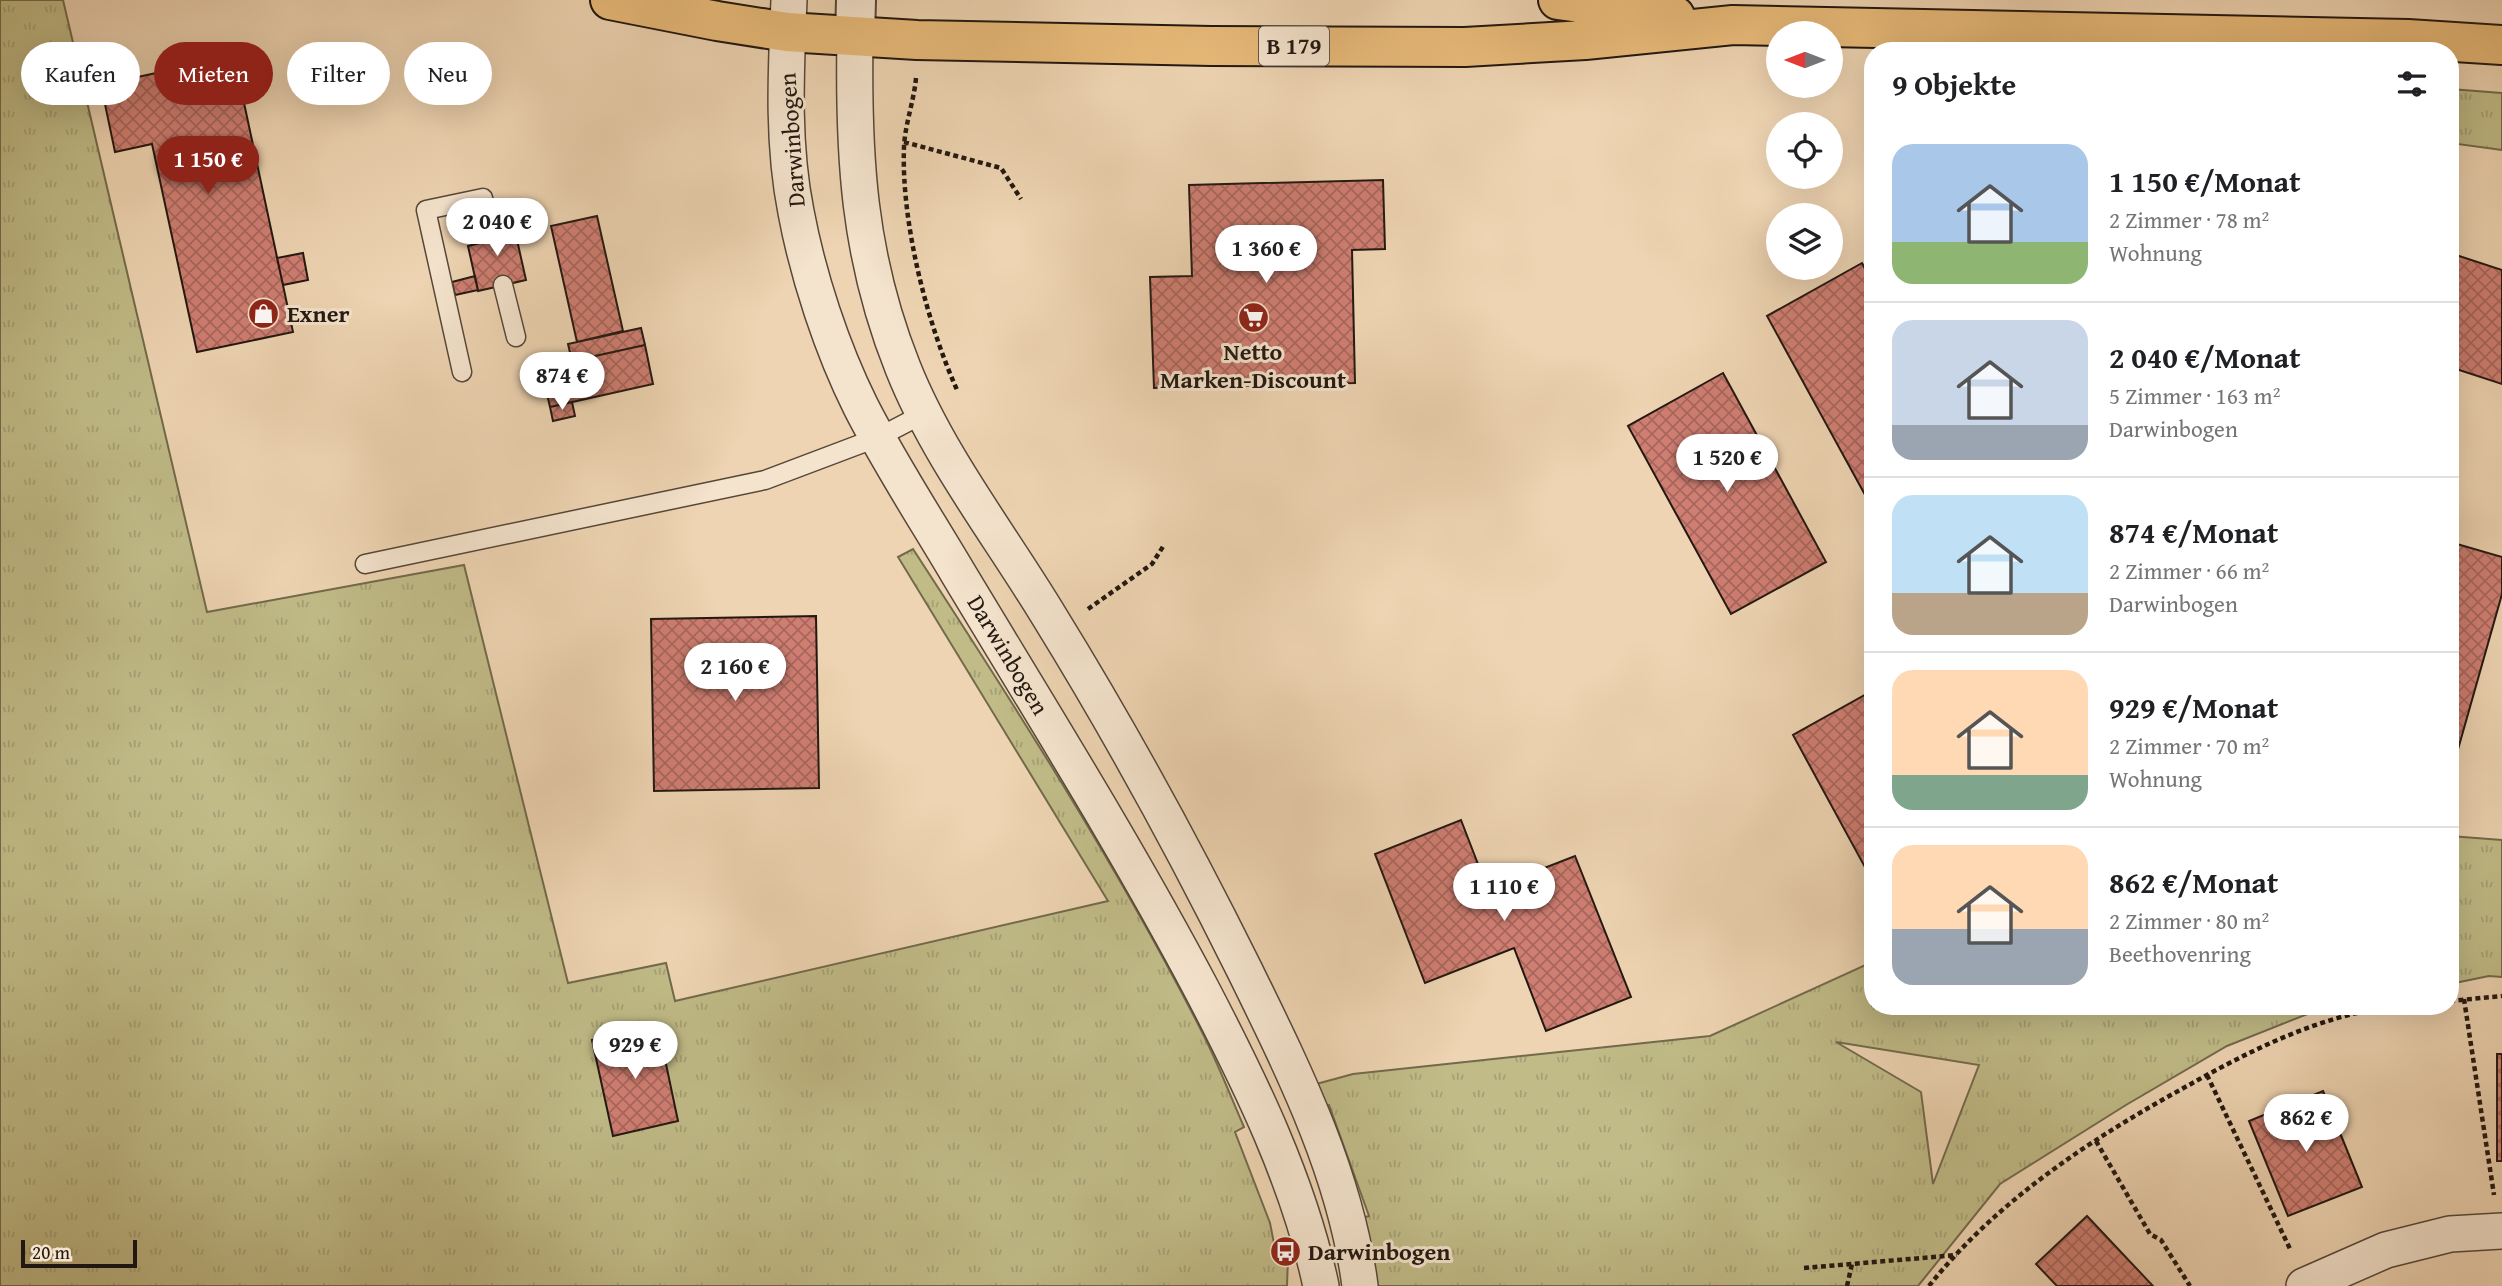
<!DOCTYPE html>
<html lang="de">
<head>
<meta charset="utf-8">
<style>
	:root { --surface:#fff; --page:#f2f2f2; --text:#202124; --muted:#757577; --line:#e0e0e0; --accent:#8f2418 }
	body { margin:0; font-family:"Gentium Book Plus",serif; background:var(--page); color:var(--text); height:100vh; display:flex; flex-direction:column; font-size:26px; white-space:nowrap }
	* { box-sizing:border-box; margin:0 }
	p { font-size:23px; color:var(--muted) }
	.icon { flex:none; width:38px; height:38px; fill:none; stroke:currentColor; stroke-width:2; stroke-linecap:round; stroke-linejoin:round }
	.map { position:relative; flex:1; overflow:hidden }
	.details { position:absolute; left:1864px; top:42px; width:595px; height:973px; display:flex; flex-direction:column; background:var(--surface); border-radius:28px; box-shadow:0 7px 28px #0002 }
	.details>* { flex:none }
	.hud { position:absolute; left:21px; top:42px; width:665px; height:63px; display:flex; gap:14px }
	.needle { width:46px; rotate:270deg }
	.controls { position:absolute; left:1766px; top:21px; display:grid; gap:14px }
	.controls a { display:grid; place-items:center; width:77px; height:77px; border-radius:50%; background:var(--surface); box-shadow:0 7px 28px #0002; font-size:35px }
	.scale { position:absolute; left:21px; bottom:18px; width:116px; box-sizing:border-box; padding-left:7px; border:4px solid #231811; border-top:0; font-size:19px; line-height:24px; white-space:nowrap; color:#231811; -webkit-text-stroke:5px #f4e3cd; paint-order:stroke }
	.price { position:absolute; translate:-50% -60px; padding:0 16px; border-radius:24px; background:#fff; color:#222; font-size:23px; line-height:46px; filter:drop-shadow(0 2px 4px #0008) }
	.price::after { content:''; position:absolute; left:50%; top:42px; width:21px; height:16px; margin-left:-10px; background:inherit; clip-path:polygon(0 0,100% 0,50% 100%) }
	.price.on { background:var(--accent); color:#fff }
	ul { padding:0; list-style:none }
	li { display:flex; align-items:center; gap:21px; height:175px; padding:0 28px }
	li+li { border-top:2px solid var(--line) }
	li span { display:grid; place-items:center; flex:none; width:196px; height:140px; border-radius:21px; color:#555 }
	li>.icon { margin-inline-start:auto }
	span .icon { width:84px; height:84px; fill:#fffc; stroke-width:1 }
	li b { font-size:30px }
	h2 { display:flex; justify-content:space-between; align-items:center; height:84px; padding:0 28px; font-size:30px }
	.pill { padding:0 24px; border-radius:32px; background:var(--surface); box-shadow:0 7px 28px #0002; font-size:24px; line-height:63px }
	.pill.on { background:var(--accent); color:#fff }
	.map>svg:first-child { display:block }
</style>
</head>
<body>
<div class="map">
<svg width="2502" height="1286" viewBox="0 0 2502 1286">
	<defs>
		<pattern id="grass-tufts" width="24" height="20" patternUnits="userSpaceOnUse" patternTransform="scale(1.75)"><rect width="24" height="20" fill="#c0bb87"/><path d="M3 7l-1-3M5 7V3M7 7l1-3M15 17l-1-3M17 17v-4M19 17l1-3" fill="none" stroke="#a5a074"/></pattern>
		<pattern id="building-cross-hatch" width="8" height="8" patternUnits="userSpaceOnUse" patternTransform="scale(1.75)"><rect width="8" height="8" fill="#cf7e72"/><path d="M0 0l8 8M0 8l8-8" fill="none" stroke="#a8665c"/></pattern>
	</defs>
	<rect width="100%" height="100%" fill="#eed4b2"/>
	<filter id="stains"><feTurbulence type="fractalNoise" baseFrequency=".00286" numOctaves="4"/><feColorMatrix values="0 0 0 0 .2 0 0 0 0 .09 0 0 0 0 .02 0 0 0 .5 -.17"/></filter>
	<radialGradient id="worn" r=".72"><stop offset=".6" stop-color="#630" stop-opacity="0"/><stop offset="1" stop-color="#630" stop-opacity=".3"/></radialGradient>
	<path fill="url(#grass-tufts)" stroke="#726a4c" stroke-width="2" fill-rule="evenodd" d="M0 0H63L207 612 464 565 568 983 666 963 675 1001 1108 901 898 557 913 549C1015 706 1116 863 1201 1030 1217 1061 1230 1095 1244 1127L1235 1132 1270 1223 1277 1259 1288 1258 1287 1286H0Z
		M2450 89 2502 93V150L2450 143Z
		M2450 836 2502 840V977L2489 976 2450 984Z
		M1872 962V1006H2340L2315 1011 2227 1046 2126 1105 2000 1184 1918 1286H1371L1358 1219 1369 1216 1329 1105 1319 1109 1309 1086 1353 1074 1710 1036ZM1836 1042 1979 1065 1933 1184 1921 1092Z"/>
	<path fill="url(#building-cross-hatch)" stroke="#231811" stroke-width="2" d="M234 56 293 332 197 352 152 144 115 152 101 85Z
		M1383 180 1385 249 1352 250 1355 383 1154 388 1150 277 1192 276 1189 185Z
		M597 216 623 331 577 342 551 226Z
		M513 222 526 280 478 291 468 246 480 243 478 230Z
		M303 253 308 280 283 285 277 258Z
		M2450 253 2502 270V384L2450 367Z
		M1862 263 1872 282V503L1870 504 1767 316Z
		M475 276 478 290 455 295 452 282Z
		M641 328 645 345 572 361 568 344Z
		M645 345 653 384 550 407 541 368Z
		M1723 373 1826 562 1731 614 1628 426Z
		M572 402 575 416 553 421 550 407Z
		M2450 542 2502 557V594L2453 767 2450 766Z
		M816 616 819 788 654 791 651 619Z
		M1872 691V880L1793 735Z
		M1461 820 1488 890 1575 856 1631 997 1546 1031 1514 948 1425 983 1375 854Z
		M658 1026 678 1121 613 1136 592 1040Z
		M2497 1054H2502V1161H2497Z
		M2323 1091 2362 1187 2288 1216 2249 1121Z
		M2087 1216 2153 1286H2057L2036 1264Z"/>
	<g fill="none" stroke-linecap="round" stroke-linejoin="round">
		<defs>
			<path id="service" d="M503 285 516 337
				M462 372 426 210 483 198 490 227
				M365 564 765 480 879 437 925 413"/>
			<path id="minor" d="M789 0C786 71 782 142 796 212 808 276 832 349 861 407 890 464 926 519 958 573 1041 711 1127 848 1202 990 1251 1084 1299 1182 1321 1286
				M855 37C853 155 858 256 903 368 938 456 1000 535 1049 616 1120 731 1185 850 1245 971 1294 1071 1346 1175 1360 1286
				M2304 1286 2386 1250 2450 1234 2502 1231"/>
			<path id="tertiary" d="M855 37 856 0"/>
			<path id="primary" d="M610 0 717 21 787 32 917 40 1211 46 1465 47 1585 40 1733 25 2408 39 2502 45
				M1558 0 1675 16"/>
		</defs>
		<use href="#service" stroke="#564739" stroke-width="21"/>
		<use href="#minor" stroke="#564739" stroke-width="38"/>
		<use href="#tertiary" stroke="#564739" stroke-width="42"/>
		<use href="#primary" stroke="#231811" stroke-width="42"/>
		<path stroke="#231811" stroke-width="4.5" stroke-dasharray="5 3.5" stroke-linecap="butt" d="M916 78C914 101 905 124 904 147 901 222 927 324 958 392
			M904 142 1001 168 1021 199
			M1088 609 1152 564 1164 545
			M2464 999 2494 1195
			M2450 1001 2502 996
			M2207 1075 2291 1251
			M2096 1141 2150 1234 2161 1240 2190 1286
			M1804 1268 1957 1255
			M1847 1286 1852 1264
			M1929 1286C1997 1200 2094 1137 2189 1085 2253 1049 2323 1014 2397 1006"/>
		<use href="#service" stroke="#f4e3cd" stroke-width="18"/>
		<use href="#minor" stroke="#f4e3cd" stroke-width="35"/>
		<use href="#tertiary" stroke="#f4e3cd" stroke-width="38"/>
		<use href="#primary" stroke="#e7ba79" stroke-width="38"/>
	</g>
	<defs>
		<symbol id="shop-disc" viewBox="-11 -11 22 22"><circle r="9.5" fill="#8f2418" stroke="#f4e3cd"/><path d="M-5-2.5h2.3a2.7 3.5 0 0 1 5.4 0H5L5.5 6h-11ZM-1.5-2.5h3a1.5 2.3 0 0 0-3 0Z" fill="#fff"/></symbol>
		<symbol id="supermarket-disc" viewBox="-11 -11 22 22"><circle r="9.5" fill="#8f2418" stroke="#f4e3cd"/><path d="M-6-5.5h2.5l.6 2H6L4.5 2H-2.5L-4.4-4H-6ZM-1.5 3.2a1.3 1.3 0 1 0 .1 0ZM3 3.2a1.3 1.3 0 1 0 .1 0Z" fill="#fff"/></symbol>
		<symbol id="bus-disc" viewBox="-11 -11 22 22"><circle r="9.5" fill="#8f2418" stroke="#f4e3cd"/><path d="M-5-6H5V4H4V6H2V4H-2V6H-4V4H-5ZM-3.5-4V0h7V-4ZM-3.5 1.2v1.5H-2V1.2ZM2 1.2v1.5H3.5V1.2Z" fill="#fff"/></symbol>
	</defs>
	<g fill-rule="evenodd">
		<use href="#shop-disc" x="246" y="296" width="35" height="35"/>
		<use href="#supermarket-disc" x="1236" y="300" width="35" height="35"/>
		<use href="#bus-disc" x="1268" y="1234" width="35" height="35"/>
	</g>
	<g text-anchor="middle" stroke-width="6" stroke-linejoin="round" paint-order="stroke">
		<rect fill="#f4e3cd" stroke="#625549" stroke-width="2" x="1259" y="26.5" width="70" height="39" rx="5"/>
		<g font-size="23" font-weight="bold" fill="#231811">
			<text x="1294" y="54">B 179</text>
		</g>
		<g font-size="24" fill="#231811" stroke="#f4e3cd">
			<text transform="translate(792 140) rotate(-94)" y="8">Darwinbogen</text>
			<text transform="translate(1008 655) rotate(59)" y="8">Darwinbogen</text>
		</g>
		<g font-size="24" font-weight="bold" fill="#231811" stroke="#f4e3cd" text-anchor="start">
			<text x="287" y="322">Exner</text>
			<text x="1253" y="360" text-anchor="middle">Netto<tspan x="1253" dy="28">Marken-Discount</tspan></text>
			<text x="1308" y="1260">Darwinbogen</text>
		</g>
	</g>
	<rect width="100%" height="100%" filter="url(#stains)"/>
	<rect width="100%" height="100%" fill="url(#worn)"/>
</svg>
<div class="controls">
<a><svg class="needle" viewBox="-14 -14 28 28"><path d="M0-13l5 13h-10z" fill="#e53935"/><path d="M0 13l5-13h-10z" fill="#757577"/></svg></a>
<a><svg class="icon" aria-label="locate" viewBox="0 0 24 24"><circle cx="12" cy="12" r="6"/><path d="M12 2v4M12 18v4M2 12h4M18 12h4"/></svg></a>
<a><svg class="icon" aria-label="layers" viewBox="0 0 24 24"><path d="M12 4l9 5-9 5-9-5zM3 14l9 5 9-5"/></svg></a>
</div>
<div class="scale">20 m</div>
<b class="price on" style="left:208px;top:196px">1 150 €</b>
<b class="price" style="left:497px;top:258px">2 040 €</b>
<b class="price" style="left:1266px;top:285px">1 360 €</b>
<b class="price" style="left:562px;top:412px">874 €</b>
<b class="price" style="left:1727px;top:494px">1 520 €</b>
<b class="price" style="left:735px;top:703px">2 160 €</b>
<b class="price" style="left:1504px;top:923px">1 110 €</b>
<b class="price" style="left:635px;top:1081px">929 €</b>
<b class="price" style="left:2306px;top:1154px">862 €</b>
<div class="hud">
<a class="pill">Kaufen</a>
<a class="pill on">Mieten</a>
<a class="pill">Filter</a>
<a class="pill">Neu</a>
</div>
<section class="details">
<h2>9 Objekte<svg class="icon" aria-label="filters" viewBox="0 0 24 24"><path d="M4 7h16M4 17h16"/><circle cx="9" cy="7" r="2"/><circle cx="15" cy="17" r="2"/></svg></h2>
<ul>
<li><span style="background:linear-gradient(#a9c7e8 70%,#8fb573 0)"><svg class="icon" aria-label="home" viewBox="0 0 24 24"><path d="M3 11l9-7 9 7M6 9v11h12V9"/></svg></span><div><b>1 150 €/Monat</b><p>2 Zimmer · 78 m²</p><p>Wohnung</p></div></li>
<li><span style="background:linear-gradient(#c9d6e8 75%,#9aa5b1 0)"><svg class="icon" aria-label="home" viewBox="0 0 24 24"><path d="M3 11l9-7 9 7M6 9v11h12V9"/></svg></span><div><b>2 040 €/Monat</b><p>5 Zimmer · 163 m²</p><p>Darwinbogen</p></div></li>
<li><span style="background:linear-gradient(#bfe0f5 70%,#b9a48a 0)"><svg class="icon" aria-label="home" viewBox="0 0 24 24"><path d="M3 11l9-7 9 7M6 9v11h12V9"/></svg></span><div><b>874 €/Monat</b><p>2 Zimmer · 66 m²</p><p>Darwinbogen</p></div></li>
<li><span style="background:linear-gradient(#ffd9b3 75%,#7fa58c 0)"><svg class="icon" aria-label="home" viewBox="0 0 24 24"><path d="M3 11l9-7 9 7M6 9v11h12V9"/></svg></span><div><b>929 €/Monat</b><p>2 Zimmer · 70 m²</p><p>Wohnung</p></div></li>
<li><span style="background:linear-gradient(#ffd9b3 60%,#9aa5b1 0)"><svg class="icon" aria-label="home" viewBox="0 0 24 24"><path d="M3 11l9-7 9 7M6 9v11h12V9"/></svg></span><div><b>862 €/Monat</b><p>2 Zimmer · 80 m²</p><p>Beethovenring</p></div></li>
</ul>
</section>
</div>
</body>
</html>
